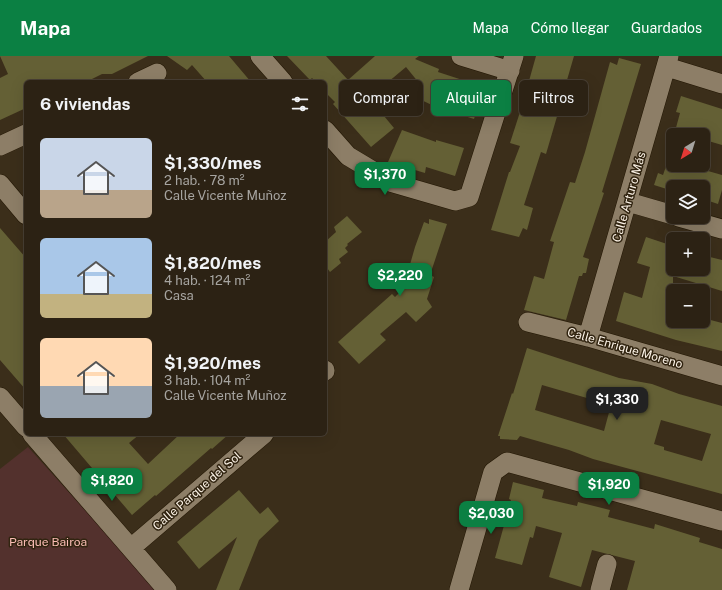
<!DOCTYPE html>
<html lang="es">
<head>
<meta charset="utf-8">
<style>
	:root { --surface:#2c2214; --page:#342a1d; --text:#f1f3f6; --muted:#a6a4a0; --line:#483f34; --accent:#0b8043 }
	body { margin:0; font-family:"Public Sans",sans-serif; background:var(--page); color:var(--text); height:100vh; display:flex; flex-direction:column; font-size:15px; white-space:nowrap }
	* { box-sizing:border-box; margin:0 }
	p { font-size:13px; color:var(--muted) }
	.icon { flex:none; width:22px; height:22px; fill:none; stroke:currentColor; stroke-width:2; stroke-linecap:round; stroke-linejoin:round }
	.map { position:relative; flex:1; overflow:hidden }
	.side { position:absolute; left:24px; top:24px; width:303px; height:356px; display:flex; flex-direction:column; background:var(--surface); border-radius:6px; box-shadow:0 4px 16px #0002,0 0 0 1px var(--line) }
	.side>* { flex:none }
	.top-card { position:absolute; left:339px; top:24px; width:323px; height:36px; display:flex; gap:8px }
	.needle { width:26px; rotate:218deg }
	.buttons { position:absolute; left:666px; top:72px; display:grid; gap:8px }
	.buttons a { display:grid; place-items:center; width:44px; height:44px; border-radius:6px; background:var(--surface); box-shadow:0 4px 16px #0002,0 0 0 1px var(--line); font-size:20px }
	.price { position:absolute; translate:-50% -34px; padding:0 9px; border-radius:8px; background:var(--accent); color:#fff; font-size:13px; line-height:26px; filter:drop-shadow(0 1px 2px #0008) }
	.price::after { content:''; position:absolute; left:50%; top:24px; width:12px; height:9px; margin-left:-6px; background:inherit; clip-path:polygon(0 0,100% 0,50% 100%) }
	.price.active { background:#222; color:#fff }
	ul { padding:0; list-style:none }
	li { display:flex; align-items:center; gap:12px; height:100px; padding:0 16px }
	li span { display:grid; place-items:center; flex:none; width:112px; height:80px; border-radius:6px; color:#555 }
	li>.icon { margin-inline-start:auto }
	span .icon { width:48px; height:48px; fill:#fffc; stroke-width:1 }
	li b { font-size:17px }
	h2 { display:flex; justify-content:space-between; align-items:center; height:48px; padding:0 16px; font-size:17px }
	.chip { padding:0 14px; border-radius:6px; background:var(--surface); box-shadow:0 4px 16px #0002,0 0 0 1px var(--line); font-size:14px; line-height:36px }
	.chip.active { background:var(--accent); color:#fff }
	header { display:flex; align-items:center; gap:24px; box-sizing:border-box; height:56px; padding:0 20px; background:var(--accent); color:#fff }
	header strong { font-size:19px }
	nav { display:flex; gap:22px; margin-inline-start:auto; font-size:14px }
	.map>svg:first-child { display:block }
</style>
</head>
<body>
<header>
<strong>Mapa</strong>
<nav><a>Mapa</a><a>Cómo llegar</a><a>Guardados</a></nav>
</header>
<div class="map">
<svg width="722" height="534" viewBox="0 0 722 534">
	<rect width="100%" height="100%" fill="#3b2e1a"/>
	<path fill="#53312d" d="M28 391 157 534H0V413Z"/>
	<path fill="#646035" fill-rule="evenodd" d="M0 0H148L112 18H102L86 26H26V52L0 64V22L8 18Z
		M167 0H229L251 26H207L192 9 187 14Z
		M287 0H326L348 24 375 0H419L415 3 439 13 438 16 484 31 474 63 436 51 413 40 419 27 406 11 369 42 394 72 371 91 333 48 335 46 325 36V26H316L312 22 310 24Z
		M536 0H574L567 24 578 27 574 43 563 40 546 98 541 96 524 149 533 152 527 174 523 172 519 181 491 174 509 116H510L520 90 510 87 520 56 526 58 533 34 527 32Z
		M619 2 641 8 602 136 604 137 583 201 589 203 586 217H583L582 220H579L566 264 524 254 534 220 544 223 554 186 550 185 570 126 575 127 585 96 610 6 617 9Z
		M681 40 722 53V89L705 84 706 79H674L680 57 676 56Z
		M402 74 436 86V84L464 92 455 120 426 111 425 117 388 106Z
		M671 96 673 97V109H687L722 119V134L718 148 703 143V131H673V135L654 129 658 117 663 119Z
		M347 160 362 176 347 188 348 189 345 192 348 196 339 203 341 207 330 216 325 209V186L336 176 334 171Z
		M429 163 447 168 430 219 434 221 427 243 432 251 416 266 406 256 380 278 386 284 359 308 338 286 392 238 395 241 409 227 413 214 409 212 415 191 424 166 429 168Z
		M0 172 26 202V334L0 304Z
		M646 181 673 190V213H707L710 201 722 204V235L673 220V265H703V262L722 267V295L676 284 616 265 624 236 642 242 650 211 637 207Z
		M527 292 619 322 652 328 679 338 722 350V438L593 403 569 394 520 380 517 384 500 383V380H498L512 337 513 338ZM542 329 611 349 604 375 535 354ZM661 364 711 378 702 405 664 394V391L654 388Z
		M63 378H140L129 387 148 408 180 378H229L212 393 211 392 156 440 155 439 132 459Z
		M513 426 544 434 542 442 577 450 578 446 610 454 608 461 654 473 655 468 700 482 699 486 722 493V534H627L635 505 592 494 581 531 549 521 562 477 536 470 533 482 530 481 522 509 495 502 511 444 509 443Z
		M239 434 260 458 268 451 279 465 259 484 239 534H216L237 481 199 513 177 486Z"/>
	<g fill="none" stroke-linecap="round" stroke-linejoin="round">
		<defs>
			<path id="street" d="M260 0 283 26
				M461 0 510 15
				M667 11 722 28
				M138 26 157 17
				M325 74 348 100 393 127 455 145 469 141 514 0
				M0 90 26 78
				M0 128 26 159
				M628 146 673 159
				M679 161 722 173
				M528 266 588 281 722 320
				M588 281 669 0
				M325 314V315
				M0 341 26 371
				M32 378 167 534
				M131 492 264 378
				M459 534 493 416 507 406 722 465
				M600 534 607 508"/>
		</defs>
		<use href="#street" stroke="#221603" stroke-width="20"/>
		<use href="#street" stroke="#8d7e67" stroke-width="19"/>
	</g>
	<g text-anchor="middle" stroke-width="3" stroke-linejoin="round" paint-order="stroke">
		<g font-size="12" fill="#fcf3e7" stroke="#312410">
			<text transform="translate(629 141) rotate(-74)" y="4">Calle Arturo Más</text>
			<text transform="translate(625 292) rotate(16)" y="4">Calle Enrique Moreno</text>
			<text transform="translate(197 435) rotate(-41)" y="4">Calle Parque del Sol</text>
		</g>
		<g font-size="12" fill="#fabcb4" stroke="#312410">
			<text x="48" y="490">Parque Bairoa</text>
		</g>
	</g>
</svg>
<div class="buttons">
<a><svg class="needle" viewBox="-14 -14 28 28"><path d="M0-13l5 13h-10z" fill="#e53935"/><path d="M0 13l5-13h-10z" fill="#a6a4a0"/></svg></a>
<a><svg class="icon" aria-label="layers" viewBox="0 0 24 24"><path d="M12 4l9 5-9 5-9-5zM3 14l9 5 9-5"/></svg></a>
<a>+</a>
<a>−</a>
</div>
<b class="price" style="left:385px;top:140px">$1,370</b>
<b class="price" style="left:400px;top:241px">$2,220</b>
<b class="price active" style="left:617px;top:365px">$1,330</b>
<b class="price" style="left:112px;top:446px">$1,820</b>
<b class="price" style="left:609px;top:450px">$1,920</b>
<b class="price" style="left:491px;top:479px">$2,030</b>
<div class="top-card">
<a class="chip">Comprar</a>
<a class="chip active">Alquilar</a>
<a class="chip">Filtros</a>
</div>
<section class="side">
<h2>6 viviendas<svg class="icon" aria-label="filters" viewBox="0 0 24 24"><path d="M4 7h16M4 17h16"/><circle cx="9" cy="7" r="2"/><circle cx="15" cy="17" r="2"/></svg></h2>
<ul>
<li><span style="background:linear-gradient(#c9d6e8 65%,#b9a48a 0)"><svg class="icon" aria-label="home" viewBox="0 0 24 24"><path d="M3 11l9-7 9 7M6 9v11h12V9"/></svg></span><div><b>$1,330/mes</b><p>2 hab. · 78 m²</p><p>Calle Vicente Muñoz</p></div></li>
<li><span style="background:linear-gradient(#a9c7e8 70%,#c2b280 0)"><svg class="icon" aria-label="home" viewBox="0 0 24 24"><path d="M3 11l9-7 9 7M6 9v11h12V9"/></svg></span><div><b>$1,820/mes</b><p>4 hab. · 124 m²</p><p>Casa</p></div></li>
<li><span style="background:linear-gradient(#ffd9b3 60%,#9aa5b1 0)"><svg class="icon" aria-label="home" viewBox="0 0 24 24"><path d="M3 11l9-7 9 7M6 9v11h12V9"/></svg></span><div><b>$1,920/mes</b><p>3 hab. · 104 m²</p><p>Calle Vicente Muñoz</p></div></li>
</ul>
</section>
</div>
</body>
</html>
